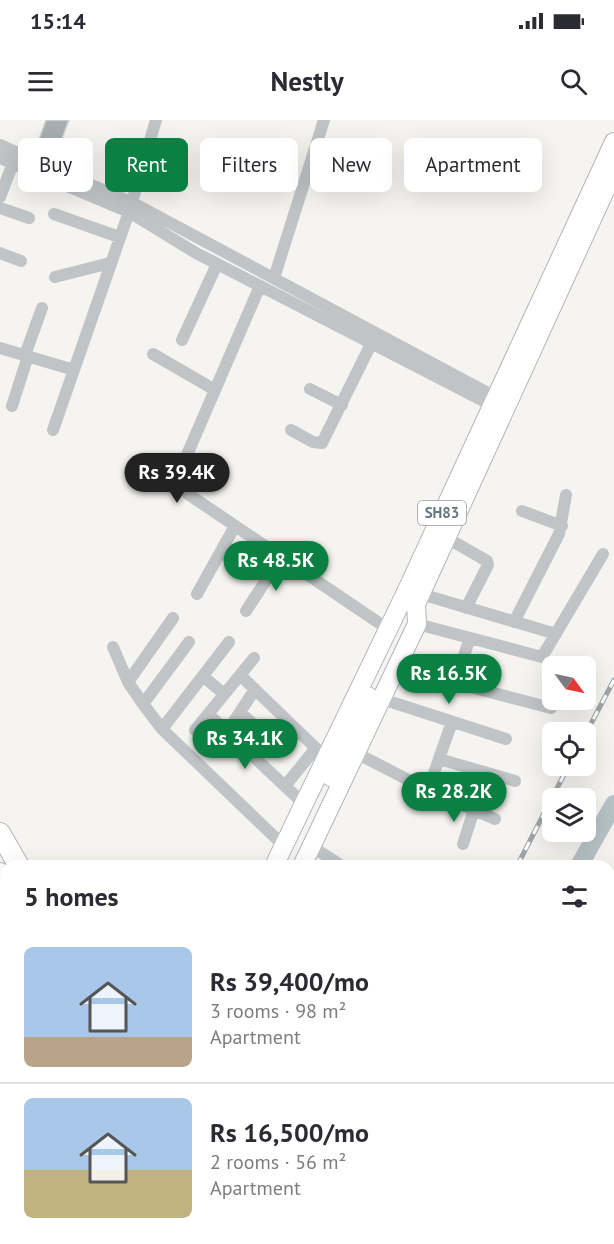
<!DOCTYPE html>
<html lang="en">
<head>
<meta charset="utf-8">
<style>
	:root { --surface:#fff; --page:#f2f2f3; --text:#2b2b33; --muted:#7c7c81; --line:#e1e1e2; --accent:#0b8043 }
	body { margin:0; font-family:"PT Sans",sans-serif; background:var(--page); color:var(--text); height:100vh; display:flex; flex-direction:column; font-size:22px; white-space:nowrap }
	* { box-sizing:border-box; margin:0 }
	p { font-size:20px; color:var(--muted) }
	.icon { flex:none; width:33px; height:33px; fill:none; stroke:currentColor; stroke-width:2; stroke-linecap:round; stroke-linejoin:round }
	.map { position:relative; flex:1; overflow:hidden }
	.panel { position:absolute; left:0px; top:740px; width:615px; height:386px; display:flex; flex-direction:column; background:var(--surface); border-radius:18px 18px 0 0; box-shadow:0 6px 24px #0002 }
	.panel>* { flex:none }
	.banner { position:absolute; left:18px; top:18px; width:579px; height:54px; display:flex; gap:12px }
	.needle { width:39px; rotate:123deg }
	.tools { position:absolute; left:542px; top:536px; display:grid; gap:12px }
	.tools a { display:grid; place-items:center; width:54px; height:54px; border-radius:9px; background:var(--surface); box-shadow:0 6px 24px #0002; font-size:30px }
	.price { position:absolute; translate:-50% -51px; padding:0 14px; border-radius:21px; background:var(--accent); color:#fff; font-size:20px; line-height:39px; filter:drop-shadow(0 2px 3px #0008) }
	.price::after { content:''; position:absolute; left:50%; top:36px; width:18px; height:14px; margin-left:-9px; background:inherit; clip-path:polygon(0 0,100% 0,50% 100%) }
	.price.on { background:#222; color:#fff }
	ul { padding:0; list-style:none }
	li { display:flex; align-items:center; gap:18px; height:150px; padding:0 24px }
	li+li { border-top:2px solid var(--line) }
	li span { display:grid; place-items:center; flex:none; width:168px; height:120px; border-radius:9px; color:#555 }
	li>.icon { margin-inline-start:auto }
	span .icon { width:72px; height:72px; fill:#fffc; stroke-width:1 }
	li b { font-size:26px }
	h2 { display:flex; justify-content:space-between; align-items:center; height:72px; padding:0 24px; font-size:26px }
	.chip { padding:0 21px; border-radius:9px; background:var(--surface); box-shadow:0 6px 24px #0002; font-size:21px; line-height:54px }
	.chip.on { background:var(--accent); color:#fff }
	.status { display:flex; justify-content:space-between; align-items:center; height:42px; padding:0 30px; background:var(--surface); direction:ltr }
	.status svg { height:16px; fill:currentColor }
	header { display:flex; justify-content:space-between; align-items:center; height:78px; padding:0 24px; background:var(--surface); font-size:27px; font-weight:700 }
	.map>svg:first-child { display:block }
</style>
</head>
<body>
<div class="status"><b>15:14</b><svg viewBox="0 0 49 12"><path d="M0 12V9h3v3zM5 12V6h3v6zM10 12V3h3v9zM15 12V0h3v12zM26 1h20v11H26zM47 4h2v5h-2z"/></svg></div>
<header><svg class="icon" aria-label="menu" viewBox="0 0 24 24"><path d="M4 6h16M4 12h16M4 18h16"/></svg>Nestly<svg class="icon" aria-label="search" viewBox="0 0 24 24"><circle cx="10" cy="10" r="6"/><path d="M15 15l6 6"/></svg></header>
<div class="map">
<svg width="614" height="1124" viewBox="0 0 614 1124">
	<rect width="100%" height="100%" fill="#f5f4f1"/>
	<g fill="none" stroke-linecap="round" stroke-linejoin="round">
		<path stroke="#b7c3c6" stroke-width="18" d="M579 746 614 684
			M371 1124 373 1119"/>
	</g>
	<path fill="#a7afb4" stroke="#d6d6d4" stroke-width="1.5" d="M46 0H69L59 27 39 19Z"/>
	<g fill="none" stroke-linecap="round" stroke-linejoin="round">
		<defs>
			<path id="primary" d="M331 657 368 576
				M274 746 407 470 614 22
				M302 746 417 504 416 484 614 51
				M0 752 6 762
				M284 1119 293 1124"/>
			<path id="trunk" d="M0 713 19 746
				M0 776 6 785
				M248 1119 253 1121
				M92 1124 94 1119"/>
		</defs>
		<use href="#primary" stroke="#b1b6b9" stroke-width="20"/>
		<use href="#trunk" stroke="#b1b5b7" stroke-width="22"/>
		<path stroke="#c0c4c7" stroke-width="12" d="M0 25 135 84 501 280
			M0 38 129 92 196 133 499 289
			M0 77 13 43
			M132 82 156 0
			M0 88 29 98
			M54 94 119 117
			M0 133 21 141
			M55 157 110 143
			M274 158 324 0
			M260 166 180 351V363L188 374 388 509
			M182 220 217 144
			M0 228 74 250
			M153 234 215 270
			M25 235 42 188
			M310 269 342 285
			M12 286 28 236
			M53 310 129 92
			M291 310 313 322 322 323 371 224
			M522 391 562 406
			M447 418 487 441 488 445 466 488
			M197 474 235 406
			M421 474 556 514
			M246 491 281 437
			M514 502 559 414 566 375
			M417 504 542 537 603 434
			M470 518 457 556 459 564 551 588
			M113 527 128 562 143 584 162 609 283 725
			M240 555 325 637
			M203 556 224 574
			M128 562 173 498
			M382 579 506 619
			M143 584 189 522
			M240 592 280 629
			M208 594 303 683
			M162 609 229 522
			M195 610 254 538
			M227 612 255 569
			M356 633 428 670 495 699
			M439 639 515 661
			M285 666 315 629
			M428 670 452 602
			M463 724 474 690
			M311 726 342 746
			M0 1003 6 1005
			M609 1010 614 1006
			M0 1066 6 1069
			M191 1124 210 1122 227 1124
			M551 1124 553 1119"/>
		<use href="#primary" stroke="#fff" stroke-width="18"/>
		<use href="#trunk" stroke="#fff" stroke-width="20"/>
		<defs>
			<path id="rail" d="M585 615 614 560
				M552 678 569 645
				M517 746 552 678
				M319 1124 322 1119"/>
		</defs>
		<use href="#rail" stroke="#9fa6aa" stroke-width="5"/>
		<use href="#rail" stroke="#fff" stroke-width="3" stroke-dasharray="9" stroke-linecap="butt"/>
		<defs>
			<path id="trunk-bridge" d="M124 1124 130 1119"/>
		</defs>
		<use href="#trunk-bridge" stroke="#b1b5b7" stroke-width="22" stroke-linecap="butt"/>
		<use href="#trunk-bridge" stroke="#fff" stroke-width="20"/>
	</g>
	<g text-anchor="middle" stroke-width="6" stroke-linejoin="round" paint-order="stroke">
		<rect fill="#fff" stroke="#939fa6" stroke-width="1.5" x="418" y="381" width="48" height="24" rx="4.5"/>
		<g font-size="15" font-weight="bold" fill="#657680">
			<text x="442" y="398">SH83</text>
		</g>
	</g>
</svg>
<div class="tools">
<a><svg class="needle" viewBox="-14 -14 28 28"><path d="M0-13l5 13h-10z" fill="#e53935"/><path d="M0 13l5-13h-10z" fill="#7c7c81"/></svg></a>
<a><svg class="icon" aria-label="locate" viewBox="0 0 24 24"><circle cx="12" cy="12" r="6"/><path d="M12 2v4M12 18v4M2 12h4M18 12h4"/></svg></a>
<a><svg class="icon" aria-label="layers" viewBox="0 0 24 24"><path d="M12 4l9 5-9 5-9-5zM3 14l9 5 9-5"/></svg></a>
</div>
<b class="price on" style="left:177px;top:384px">Rs 39.4K</b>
<b class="price" style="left:276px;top:472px">Rs 48.5K</b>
<b class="price" style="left:449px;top:585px">Rs 16.5K</b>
<b class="price" style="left:245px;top:650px">Rs 34.1K</b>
<b class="price" style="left:454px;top:703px">Rs 28.2K</b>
<div class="banner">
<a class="chip">Buy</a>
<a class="chip on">Rent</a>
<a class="chip">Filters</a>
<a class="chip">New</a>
<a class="chip">Apartment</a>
</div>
<section class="panel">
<h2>5 homes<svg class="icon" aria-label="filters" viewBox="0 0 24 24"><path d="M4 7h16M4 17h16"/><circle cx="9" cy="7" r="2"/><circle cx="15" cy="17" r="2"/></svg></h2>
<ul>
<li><span style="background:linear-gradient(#a9c7e8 75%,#b9a48a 0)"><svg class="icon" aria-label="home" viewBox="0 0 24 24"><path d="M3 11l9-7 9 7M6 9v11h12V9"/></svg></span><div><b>Rs 39,400/mo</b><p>3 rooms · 98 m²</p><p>Apartment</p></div></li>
<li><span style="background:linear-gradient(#a9c7e8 60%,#c2b280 0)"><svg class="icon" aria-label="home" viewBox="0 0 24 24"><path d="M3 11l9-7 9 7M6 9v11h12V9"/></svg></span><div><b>Rs 16,500/mo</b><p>2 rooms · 56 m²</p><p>Apartment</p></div></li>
</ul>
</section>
</div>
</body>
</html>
